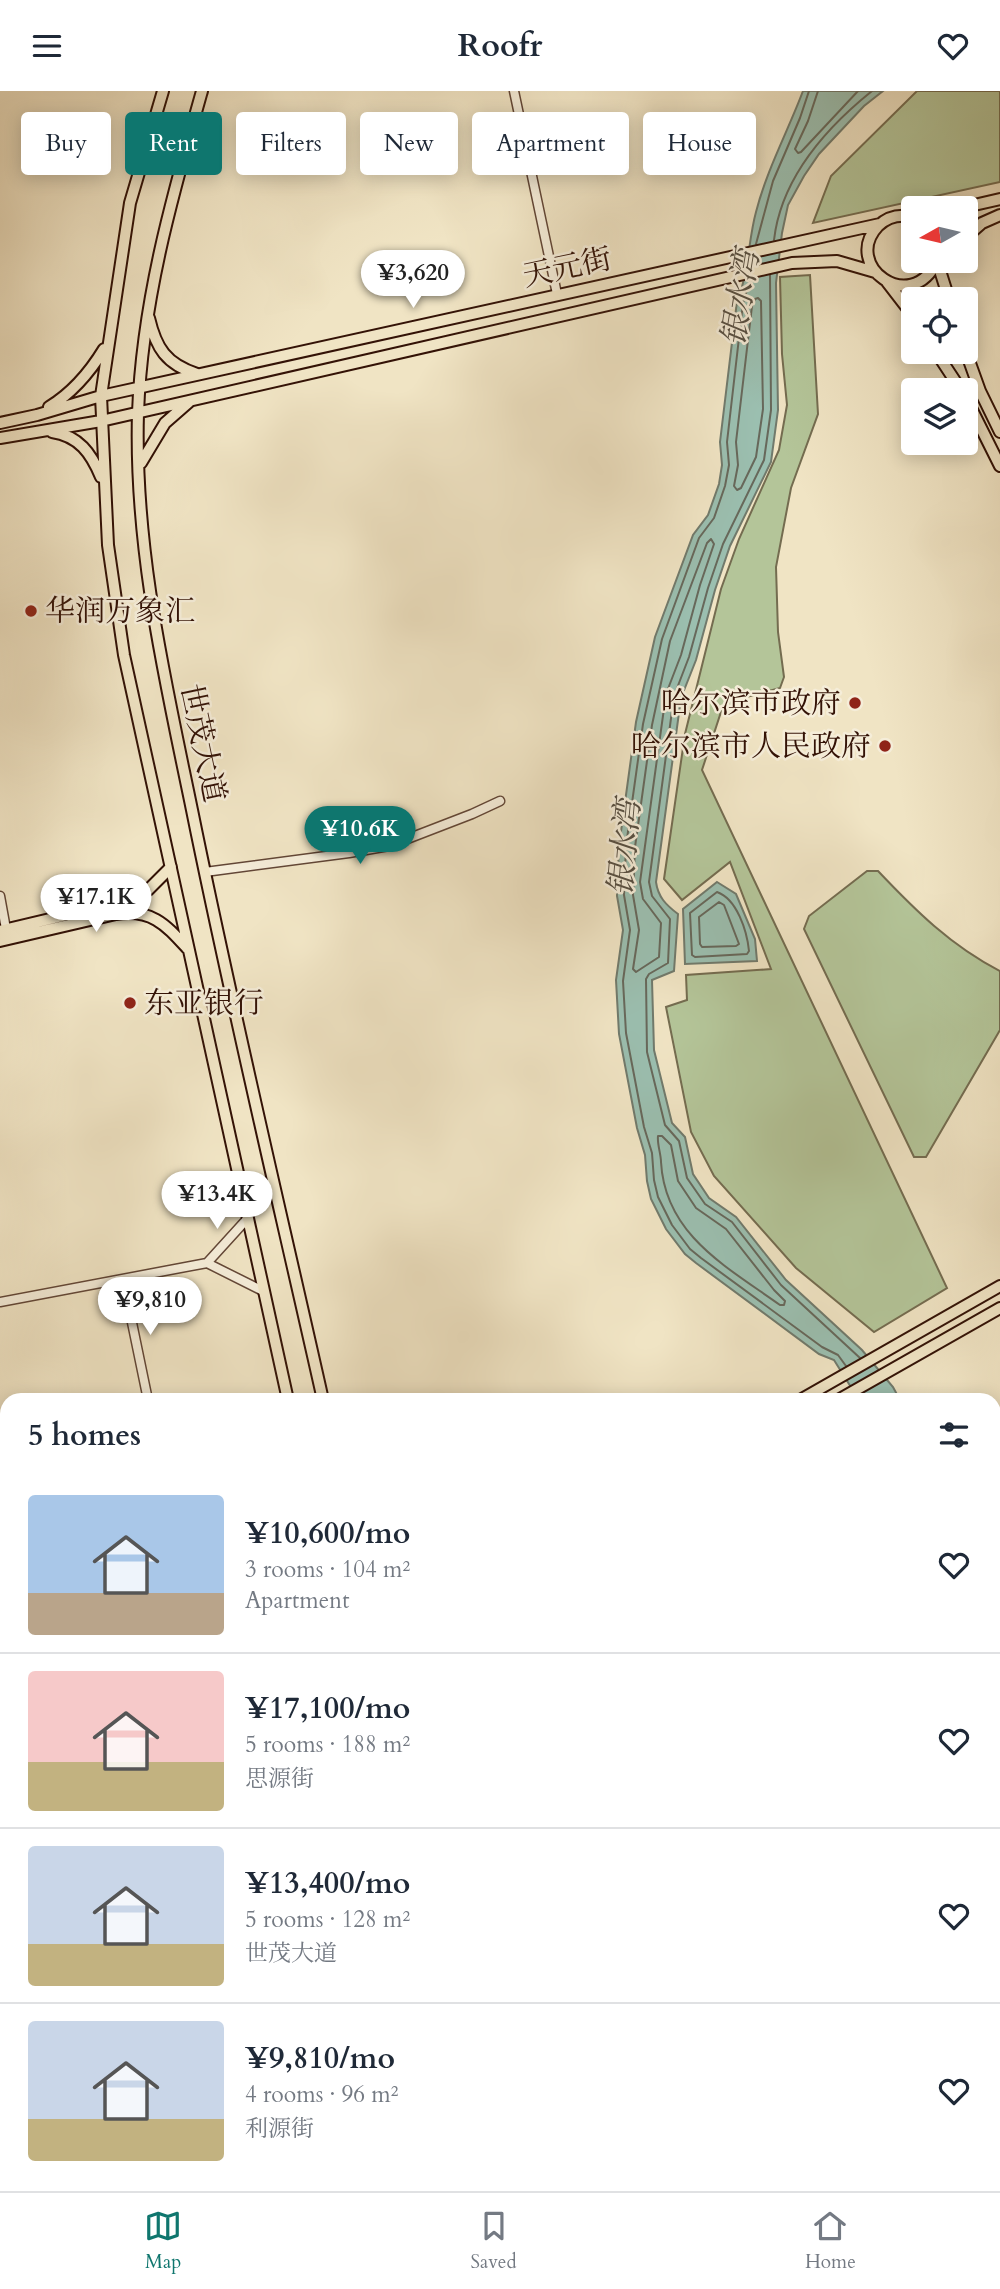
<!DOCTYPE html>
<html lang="en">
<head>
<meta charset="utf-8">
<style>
	:root { --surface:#fff; --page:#f2f2f3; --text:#1f2937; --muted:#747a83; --line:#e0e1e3; --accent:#0f766e }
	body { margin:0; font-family:Cardo,"Noto Serif SC",serif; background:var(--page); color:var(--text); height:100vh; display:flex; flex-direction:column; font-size:26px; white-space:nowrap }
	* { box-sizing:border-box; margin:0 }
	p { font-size:23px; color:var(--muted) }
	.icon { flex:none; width:38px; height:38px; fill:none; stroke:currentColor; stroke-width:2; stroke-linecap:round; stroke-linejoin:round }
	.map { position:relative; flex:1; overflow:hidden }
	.side { position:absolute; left:0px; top:1302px; width:1001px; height:798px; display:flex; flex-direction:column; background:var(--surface); border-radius:21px 21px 0 0; box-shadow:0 4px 18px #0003 }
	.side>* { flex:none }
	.banner { position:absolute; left:21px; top:21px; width:959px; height:63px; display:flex; gap:14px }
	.needle { width:46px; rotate:262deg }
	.tools { position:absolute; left:901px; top:105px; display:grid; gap:14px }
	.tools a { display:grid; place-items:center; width:77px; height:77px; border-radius:7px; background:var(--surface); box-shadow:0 4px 18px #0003; font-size:35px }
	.price { position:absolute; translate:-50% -60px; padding:0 16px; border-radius:24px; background:#fff; color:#222; font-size:23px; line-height:46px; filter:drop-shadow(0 2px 4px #0008) }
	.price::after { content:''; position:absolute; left:50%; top:42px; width:21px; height:16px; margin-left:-10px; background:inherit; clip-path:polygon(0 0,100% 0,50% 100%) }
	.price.selected { background:var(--accent); color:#fff }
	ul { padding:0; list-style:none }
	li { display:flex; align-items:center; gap:21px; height:175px; padding:0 28px }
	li+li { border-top:2px solid var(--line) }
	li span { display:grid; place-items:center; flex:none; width:196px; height:140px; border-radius:7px; color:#555 }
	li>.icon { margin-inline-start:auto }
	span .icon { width:84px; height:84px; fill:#fffc; stroke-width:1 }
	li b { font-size:30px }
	h2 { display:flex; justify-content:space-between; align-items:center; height:84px; padding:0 28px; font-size:30px }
	.pill { padding:0 24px; border-radius:7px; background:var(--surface); box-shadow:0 4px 18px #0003; font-size:24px; line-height:63px }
	.pill.selected { background:var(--accent); color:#fff }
	header { display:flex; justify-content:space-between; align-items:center; height:91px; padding:0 28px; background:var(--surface); font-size:32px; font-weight:700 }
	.dock { display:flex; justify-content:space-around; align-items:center; height:98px; border-top:2px solid var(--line); background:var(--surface); font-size:19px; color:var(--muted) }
	.dock a { display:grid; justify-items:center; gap:4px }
	.dock .selected { color:var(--accent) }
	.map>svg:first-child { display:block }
</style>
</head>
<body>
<header><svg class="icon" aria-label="menu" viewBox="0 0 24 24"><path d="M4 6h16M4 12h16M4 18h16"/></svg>Roofr<svg class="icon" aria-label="heart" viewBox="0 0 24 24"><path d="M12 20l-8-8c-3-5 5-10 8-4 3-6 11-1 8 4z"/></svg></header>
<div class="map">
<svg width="1000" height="2100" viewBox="0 0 1000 2100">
	<rect width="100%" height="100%" fill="#f0e4c4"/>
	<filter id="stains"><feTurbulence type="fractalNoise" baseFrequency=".00286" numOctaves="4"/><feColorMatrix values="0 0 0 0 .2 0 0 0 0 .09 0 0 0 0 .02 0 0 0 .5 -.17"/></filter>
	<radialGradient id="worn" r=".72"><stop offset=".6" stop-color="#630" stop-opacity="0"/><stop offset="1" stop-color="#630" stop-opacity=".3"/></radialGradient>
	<path fill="#b4c599" stroke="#746c50" stroke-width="2" d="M917 0H1000V91L813 132 831 85Z
		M810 184 818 323 791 397 776 476 778 541 784 586 780 597 743 607 721 621 702 679 947 1197 874 1241 796 1177 714 1085 691 1041 666 916 687 909 686 884 771 878 730 771 682 809 664 788 685 643 721 498 739 448 779 359 787 314 782 263 780 186Z
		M867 780H878C915 819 951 855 1000 880V939L926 1066H914L804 838 809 825Z"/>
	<path fill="#9bbfb0" stroke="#717a6c" stroke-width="2" d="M803 0H883L864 15 819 63 804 85 788 114 782 142 776 192 778 319 771 371 730 455 715 499 696 569 681 607 656 791C658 806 666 814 678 823L674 880 652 889 654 959 672 1032 685 1046 693 1083 709 1107 736 1126 786 1189 862 1259 893 1296 900 1309H859L834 1269 819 1263 696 1172 685 1163 666 1138 651 1108 647 1090 645 1064 637 1037 619 943 616 889 623 839 617 805 619 755 636 631 655 546 693 444 708 424 719 393 722 374 720 351 737 210C749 182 748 150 756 121 767 78 788 40 803 0Z
		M717 791 736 803 755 848 757 870 685 873 683 818Z
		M994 1448 1000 1457V1526L994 1518Z"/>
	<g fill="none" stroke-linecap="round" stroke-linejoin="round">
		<path stroke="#67685b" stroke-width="2" d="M818 0 808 30 795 58 798 62 801 61 858 0
			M774 149C781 88 826 37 872 0
			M756 153 773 90 800 27 809 0
			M770 184 771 319 764 369 723 453 708 497 689 566 674 605 649 791 652 805 670 828 668 872 649 883 646 888 647 961 665 1034 679 1050 687 1087 705 1113 732 1131 781 1194 860 1267
			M750 189 743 212 727 351 729 374 725 395 714 427 699 447 662 548 643 633 626 755 624 804 630 839 623 890 626 942 644 1036 652 1062 654 1089 658 1106 672 1134 690 1158 701 1167 822 1256 838 1264 846 1275
			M758 207 761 210 763 318 756 366 741 397 737 399 734 395 738 374 736 351 752 215 755 208Z
			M711 448 714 453 700 494 681 564 666 603 640 791 643 808 661 832 659 866 636 881 633 878 639 839 633 804 635 756 652 634 670 550 707 452Z
			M717 801C737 808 747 840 749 860L747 863 695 866 692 864 690 822Z
			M719 811 724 814 739 853 736 855 702 856 700 853 699 826Z
			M658 1045H662L671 1054 678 1090 696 1117 726 1138 774 1199 785 1210 784 1214H780C727 1176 665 1144 661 1071 661 1063 657 1053 658 1045Z"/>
		<defs>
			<path id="minor" d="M514 0 557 203
				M205 781 349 762 389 755 472 723 500 710
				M0 805 6 838
				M207 1172 263 1200
				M207 1172 247 1128
				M123 1188 148 1309
				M0 1211 207 1172
				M994 1860 1000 1856"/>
			<path id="major" d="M163 0 130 112 101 305 108 454 124 564 288 1309
				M202 0C172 106 142 211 138 322 134 457 165 588 192 719 232 917 279 1113 323 1309
				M961 117 1000 108
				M914 126C901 123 888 125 878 135 841 174 911 226 937 170
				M966 146 982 132 1000 124
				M937 170 949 208
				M887 191 914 226
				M149 227C156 257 166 273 197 283
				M936 261 961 299
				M966 261 980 300 1000 341
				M966 307 1000 375
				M49 316C72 302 90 281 104 258
				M0 332 37 324 101 305 880 133
				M52 341C79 345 91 362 101 386
				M0 347 101 330 792 172 837 170 875 181
				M141 372 165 332 189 311
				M0 840 134 808 148 799 171 776
				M0 850 116 823C152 818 165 833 187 857
				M800 1309 1000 1195
				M838 1309 1000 1217
				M0 1621 7 1620
				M0 1636 7 1635
				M0 1697 7 1726
				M0 1752 7 1781
				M106 2093 109 2100
				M116 2093 119 2100
				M621 2093 625 2100
				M659 2093 663 2100"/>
			<path id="highway" d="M986 2100 1000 2091"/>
		</defs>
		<use href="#minor" stroke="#624636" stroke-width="11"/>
		<use href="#major" stroke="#331206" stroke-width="14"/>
		<use href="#highway" stroke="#331206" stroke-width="16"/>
		<use href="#minor" stroke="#f5edd9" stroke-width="8"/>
		<use href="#major" stroke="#f0e4c4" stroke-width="10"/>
		<use href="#highway" stroke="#f0e4c4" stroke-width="12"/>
	</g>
	<g fill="#8f2418" stroke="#f5edd9" stroke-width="2.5">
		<circle cx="31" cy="520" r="7"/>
		<circle cx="855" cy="612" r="7"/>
		<circle cx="885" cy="655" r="7"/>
		<circle cx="130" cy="912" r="7"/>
	</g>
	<g text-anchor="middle" stroke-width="5" stroke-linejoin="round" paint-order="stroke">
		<g font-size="30" fill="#331206" stroke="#f5edd9">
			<text transform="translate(567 176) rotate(-12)" y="10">天元街</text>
			<text transform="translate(203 652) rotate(78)" y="10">世茂大道</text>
		</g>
		<g font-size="30" fill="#331206" stroke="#f5edd9" text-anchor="start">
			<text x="45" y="530">华润万象汇</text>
			<text x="841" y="622" text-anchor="end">哈尔滨市政府</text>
			<text x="871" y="665" text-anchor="end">哈尔滨市人民政府</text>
			<text x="144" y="922">东亚银行</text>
		</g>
		<g font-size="32" font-style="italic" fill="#574f42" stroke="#f5edd9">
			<text transform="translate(740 207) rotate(-81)" y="11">银水湾</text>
			<text transform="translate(624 757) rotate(-85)" y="11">银水湾</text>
		</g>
	</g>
	<rect width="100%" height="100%" filter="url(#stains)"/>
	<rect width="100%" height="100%" fill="url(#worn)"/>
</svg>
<div class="tools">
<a><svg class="needle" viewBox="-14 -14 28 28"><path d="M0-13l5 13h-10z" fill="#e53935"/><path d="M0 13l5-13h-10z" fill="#747a83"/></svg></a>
<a><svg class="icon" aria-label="locate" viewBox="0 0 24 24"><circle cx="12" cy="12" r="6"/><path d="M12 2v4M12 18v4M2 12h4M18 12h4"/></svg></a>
<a><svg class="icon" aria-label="layers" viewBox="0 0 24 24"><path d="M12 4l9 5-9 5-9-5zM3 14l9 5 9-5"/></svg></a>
</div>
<b class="price" style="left:413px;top:219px">¥3,620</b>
<b class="price selected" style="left:360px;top:775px">¥10.6K</b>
<b class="price" style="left:96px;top:843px">¥17.1K</b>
<b class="price" style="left:217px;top:1140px">¥13.4K</b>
<b class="price" style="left:150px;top:1246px">¥9,810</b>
<div class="banner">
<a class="pill">Buy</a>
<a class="pill selected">Rent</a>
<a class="pill">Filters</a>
<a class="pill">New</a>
<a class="pill">Apartment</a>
<a class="pill">House</a>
</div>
<section class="side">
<h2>5 homes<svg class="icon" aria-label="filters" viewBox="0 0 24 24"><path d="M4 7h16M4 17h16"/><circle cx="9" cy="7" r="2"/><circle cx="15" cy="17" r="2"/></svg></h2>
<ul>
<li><span style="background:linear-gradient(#a9c7e8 70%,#b9a48a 0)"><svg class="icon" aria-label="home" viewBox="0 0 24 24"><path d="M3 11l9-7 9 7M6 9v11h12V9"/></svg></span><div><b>¥10,600/mo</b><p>3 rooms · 104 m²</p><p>Apartment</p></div><svg class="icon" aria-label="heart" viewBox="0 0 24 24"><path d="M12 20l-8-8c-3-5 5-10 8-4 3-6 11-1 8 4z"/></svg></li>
<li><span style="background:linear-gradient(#f6c9c9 65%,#c2b280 0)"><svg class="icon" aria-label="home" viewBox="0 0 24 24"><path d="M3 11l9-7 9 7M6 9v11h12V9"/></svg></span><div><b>¥17,100/mo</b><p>5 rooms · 188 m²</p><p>思源街</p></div><svg class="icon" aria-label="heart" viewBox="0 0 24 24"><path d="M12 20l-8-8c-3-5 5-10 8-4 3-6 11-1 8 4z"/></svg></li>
<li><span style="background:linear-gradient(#c9d6e8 70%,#c2b280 0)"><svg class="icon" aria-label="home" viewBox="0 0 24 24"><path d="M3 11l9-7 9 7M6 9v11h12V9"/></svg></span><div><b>¥13,400/mo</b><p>5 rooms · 128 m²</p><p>世茂大道</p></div><svg class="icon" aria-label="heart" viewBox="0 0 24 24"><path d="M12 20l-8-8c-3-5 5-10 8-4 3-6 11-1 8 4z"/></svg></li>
<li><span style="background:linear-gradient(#c9d6e8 70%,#c2b280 0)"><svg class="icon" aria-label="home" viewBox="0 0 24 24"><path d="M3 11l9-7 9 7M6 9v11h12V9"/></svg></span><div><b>¥9,810/mo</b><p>4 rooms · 96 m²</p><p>利源街</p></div><svg class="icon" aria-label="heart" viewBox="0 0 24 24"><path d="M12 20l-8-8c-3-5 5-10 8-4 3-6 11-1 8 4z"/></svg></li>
</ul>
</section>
</div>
<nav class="dock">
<a class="selected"><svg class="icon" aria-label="map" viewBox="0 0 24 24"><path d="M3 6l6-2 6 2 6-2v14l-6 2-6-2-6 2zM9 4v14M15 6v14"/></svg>Map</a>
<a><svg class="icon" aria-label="saved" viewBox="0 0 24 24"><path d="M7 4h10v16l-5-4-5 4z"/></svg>Saved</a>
<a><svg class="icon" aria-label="home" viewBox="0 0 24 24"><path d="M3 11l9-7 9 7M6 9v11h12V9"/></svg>Home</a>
</nav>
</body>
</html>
